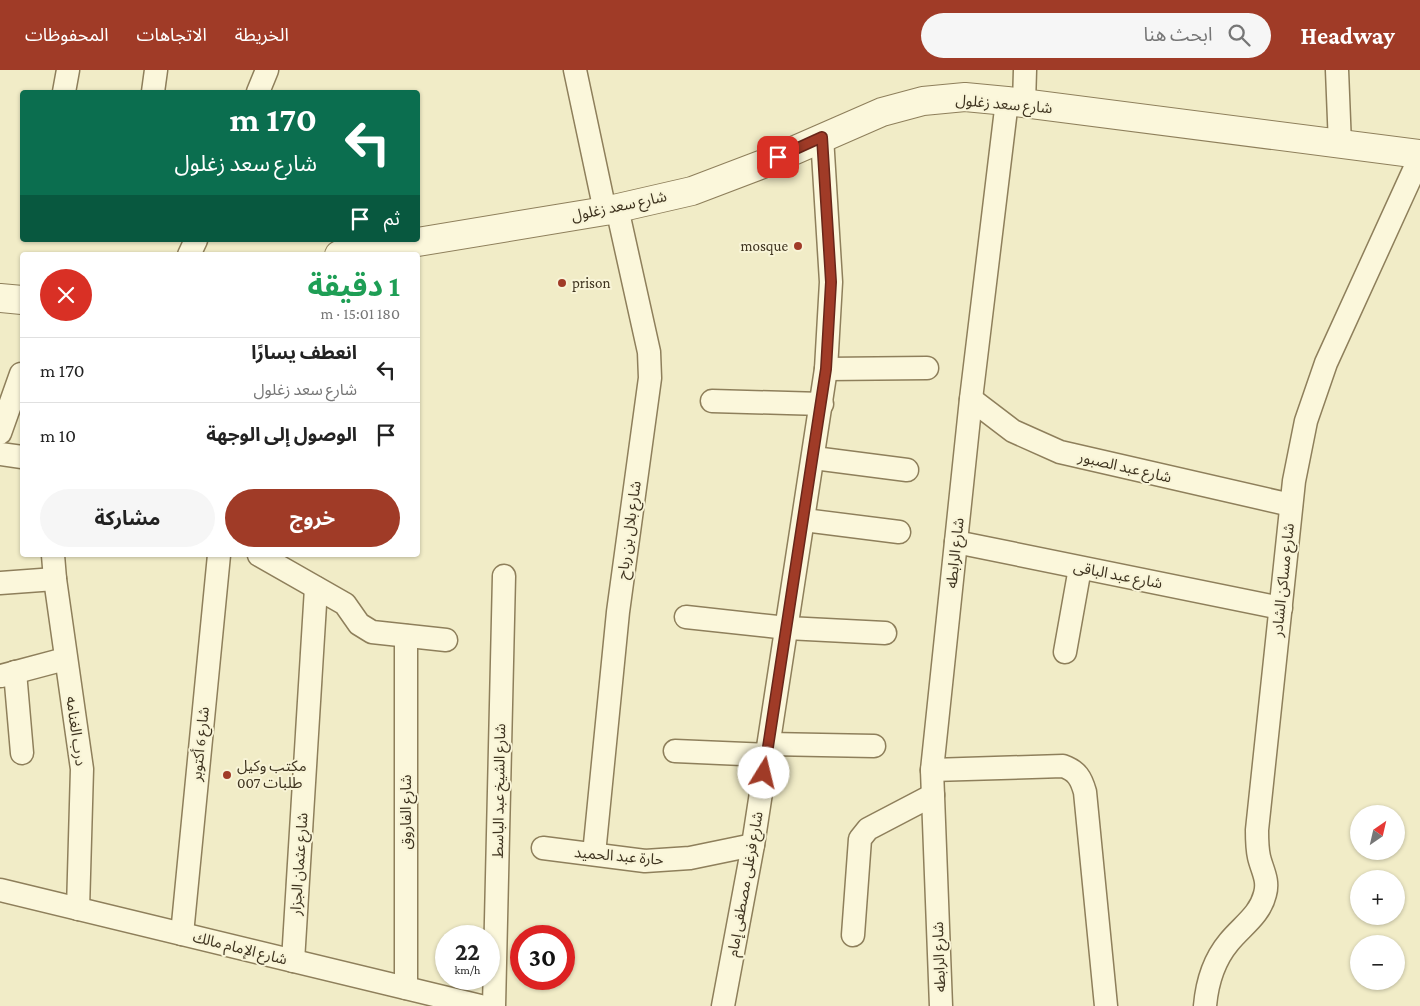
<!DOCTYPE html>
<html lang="ar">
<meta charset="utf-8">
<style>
body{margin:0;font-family:"Crimson Pro","Noto Sans Arabic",serif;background:#f6f6f6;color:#222;direction:rtl;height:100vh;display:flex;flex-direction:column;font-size:19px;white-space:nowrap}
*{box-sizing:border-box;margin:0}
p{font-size:16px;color:#767676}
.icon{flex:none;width:28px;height:28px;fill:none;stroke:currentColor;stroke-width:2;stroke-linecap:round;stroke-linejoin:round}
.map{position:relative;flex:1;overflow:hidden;direction:ltr}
.details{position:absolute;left:20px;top:182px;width:400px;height:305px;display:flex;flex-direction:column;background:#fff;border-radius:5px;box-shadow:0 1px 4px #0004;direction:rtl}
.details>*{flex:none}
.top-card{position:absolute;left:20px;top:20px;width:400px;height:152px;border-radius:5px;box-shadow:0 1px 4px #0004;direction:rtl;background:#0b6e4f;color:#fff;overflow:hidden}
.needle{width:32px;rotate:34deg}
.buttons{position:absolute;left:1350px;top:735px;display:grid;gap:10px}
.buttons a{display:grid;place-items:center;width:55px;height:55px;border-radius:50%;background:#fff;box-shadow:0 1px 4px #0004;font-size:25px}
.speed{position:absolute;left:435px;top:855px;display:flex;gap:10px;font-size:25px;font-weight:700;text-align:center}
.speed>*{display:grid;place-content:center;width:65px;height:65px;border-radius:50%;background:#fff;box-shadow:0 1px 4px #0004;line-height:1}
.speed small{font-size:12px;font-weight:400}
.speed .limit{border:8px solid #d22;background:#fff;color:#111}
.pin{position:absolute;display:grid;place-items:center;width:42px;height:42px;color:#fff;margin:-21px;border-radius:10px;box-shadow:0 2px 8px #0006}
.me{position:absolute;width:55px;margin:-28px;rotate:9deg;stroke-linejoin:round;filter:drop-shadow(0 0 4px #0008)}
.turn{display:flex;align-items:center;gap:18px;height:105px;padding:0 20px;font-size:22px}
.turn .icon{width:65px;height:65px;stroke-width:2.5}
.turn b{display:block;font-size:35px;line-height:42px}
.then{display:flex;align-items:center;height:48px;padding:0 20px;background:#0003;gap:10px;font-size:19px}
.round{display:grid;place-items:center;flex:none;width:52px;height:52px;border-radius:26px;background:#f6f6f6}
.head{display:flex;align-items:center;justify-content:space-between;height:85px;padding:0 20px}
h1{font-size:30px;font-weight:700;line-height:38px;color:#1e9e55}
.primary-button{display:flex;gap:10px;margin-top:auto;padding:10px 20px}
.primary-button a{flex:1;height:58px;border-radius:30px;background:#a03b27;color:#fff;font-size:20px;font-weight:700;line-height:58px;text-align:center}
.primary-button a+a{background:#f6f6f6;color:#222}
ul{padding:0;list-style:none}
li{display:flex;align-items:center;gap:15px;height:65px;padding:0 20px;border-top:1px solid #e0e0e0}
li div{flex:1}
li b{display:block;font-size:19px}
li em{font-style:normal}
header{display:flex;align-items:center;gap:30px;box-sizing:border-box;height:70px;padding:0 25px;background:#a03b27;color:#fff}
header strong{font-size:24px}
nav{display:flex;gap:28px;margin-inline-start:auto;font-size:18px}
.search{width:350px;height:45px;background:#f6f6f6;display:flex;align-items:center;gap:12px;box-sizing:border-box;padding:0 18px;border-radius:28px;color:#767676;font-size:19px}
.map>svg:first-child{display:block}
</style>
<header>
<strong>Headway</strong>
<div class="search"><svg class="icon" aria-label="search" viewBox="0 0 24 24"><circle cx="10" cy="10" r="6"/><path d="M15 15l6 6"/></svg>ابحث هنا</div>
<nav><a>الخريطة</a><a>الاتجاهات</a><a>المحفوظات</a></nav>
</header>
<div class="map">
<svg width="1420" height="936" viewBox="0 0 1420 936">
<rect width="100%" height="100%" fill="#f1ecc7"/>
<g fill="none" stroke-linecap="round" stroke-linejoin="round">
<g stroke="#8e7f5b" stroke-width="25">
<g id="minor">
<polyline points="575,0 605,141"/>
<polyline points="1337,0 1340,75"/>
<polyline points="64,22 68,0"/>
<polyline points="153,22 156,0"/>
<polyline points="258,22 267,0"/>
<polyline points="1024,34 1025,0"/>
<polyline points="189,185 196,170"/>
<polyline points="826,299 927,298"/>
<polyline points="971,329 1013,361 1060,382 1291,435"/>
<polyline points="712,331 822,334"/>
<polyline points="0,363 21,304"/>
<polyline points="0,384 22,387"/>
<polyline points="814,388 907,400"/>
<polyline points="804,450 899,462"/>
<polyline points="956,472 1281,538"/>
<polyline points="53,485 55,509 82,699 78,839"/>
<polyline points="259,485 345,534 359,554 372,562 446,570"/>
<polyline points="0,513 55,509"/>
<polyline points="686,547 787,558 885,563"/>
<polyline points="406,566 406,918"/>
<polyline points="1065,582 1080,498"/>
<polyline points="15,602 22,683"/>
<polyline points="1,606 65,589"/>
<polyline points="769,674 874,676"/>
<polyline points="675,681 767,685"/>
<path d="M932,700L1063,696C1077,701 1081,708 1085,722L1106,936"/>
<polyline points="543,778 645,791 690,788 753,775"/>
<polyline points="594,784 618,542 650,308 649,282 617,138"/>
<polyline points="0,820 480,936"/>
<polyline points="182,864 219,485"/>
<polyline points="853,865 860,769 868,759 933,725"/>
<polyline points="293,891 316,518"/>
<polyline points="494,936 504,506"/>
<polyline points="723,936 753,775 826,299 831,212 822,67"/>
<polyline points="941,936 932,700 971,329 1007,31"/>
<path d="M1205,936C1207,913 1214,890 1229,872C1242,856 1260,845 1265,824C1269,810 1262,800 1259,787C1257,778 1257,769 1257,760L1294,411L1306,351L1326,293L1420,87"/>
</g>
</g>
<g stroke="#8e7f5b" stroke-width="30">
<g id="tertiary">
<polyline points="339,185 605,141 692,121 763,94 882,42 923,31 965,27 1007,31 1420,84"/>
<polyline points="0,228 22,230"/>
</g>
</g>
<use href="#minor" stroke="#fbf7db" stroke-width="22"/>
<use href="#tertiary" stroke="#fbf7db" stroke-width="28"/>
</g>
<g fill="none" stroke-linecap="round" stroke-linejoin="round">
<g stroke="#682619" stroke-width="12">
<polyline id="route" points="764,703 826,299 831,212 822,67 778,87"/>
</g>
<use href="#route" stroke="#a03b27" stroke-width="9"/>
</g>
<g fill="#a03b27" stroke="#f8f4d7" stroke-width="2">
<circle cx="798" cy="176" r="5"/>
<circle cx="562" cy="213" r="5"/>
<circle cx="227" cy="705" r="5"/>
</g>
<g text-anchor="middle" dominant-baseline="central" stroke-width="4" stroke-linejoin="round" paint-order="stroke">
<g font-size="15" fill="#3e331f" stroke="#f8f4d7">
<text transform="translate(1004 34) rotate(5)">شارع سعد زغلول</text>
<text transform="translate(619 136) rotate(-12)">شارع سعد زغلول</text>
<text transform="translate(1125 397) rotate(13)">شارع عبد الصبور</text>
<text transform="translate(629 460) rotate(-82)">شارع بلال بن رباح</text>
<text transform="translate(955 483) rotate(-84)">شارع الرابطه</text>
<text transform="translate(1118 505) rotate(11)">شارع عبد الباقى</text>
<text transform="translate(1283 510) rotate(-84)">شارع مساكن الشادر</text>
<text transform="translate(76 661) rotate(82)">درب الغنامه</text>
<text transform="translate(200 674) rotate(-84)">شارع 6 أكتوبر</text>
<text transform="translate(499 721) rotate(-89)">شارع الشيخ عبد الباسط</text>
<text transform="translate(406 742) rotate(-90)">شارع الفاروق</text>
<text transform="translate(619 786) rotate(5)">حارة عبد الحميد</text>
<text transform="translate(299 794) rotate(-86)">شارع عثمان الجزار</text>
<text transform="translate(745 814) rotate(-80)">شارع فرغلى مصطفى إمام</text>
<text transform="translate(240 878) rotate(14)">شارع الإمام مالك</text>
<text transform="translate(939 887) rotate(-92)">شارع الرابطه</text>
</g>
<g font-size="15" fill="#3e331f" stroke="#f8f4d7" text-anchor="start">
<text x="788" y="176" text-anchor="end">mosque</text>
<text x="572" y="213">prison</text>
<text x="237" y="696">مكتب وكيل<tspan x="237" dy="17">طلبات 007</tspan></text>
</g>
</g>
</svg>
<div class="buttons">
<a><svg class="needle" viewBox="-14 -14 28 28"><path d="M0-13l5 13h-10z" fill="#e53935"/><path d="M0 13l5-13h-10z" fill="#767676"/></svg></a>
<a>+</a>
<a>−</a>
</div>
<div class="speed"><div>22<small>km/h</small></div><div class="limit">30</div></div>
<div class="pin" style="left:778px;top:87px;background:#d93025"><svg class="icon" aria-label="arrive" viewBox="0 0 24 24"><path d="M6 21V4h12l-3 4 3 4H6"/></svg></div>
<svg class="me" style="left:764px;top:703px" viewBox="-20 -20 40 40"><circle r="19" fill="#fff"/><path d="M0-13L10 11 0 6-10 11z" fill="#a03b27"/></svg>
<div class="top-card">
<div class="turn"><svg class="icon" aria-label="left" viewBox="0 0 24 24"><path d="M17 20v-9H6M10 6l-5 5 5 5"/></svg><div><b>170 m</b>شارع سعد زغلول</div></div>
<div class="then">ثم<svg class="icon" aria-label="arrive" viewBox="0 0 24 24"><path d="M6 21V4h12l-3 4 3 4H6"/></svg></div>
</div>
<section class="details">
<div class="head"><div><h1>1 دقيقة</h1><p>180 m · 15:01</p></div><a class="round" style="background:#d93025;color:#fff"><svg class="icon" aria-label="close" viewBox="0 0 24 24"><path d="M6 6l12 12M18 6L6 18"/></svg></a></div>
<ul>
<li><svg class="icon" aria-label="left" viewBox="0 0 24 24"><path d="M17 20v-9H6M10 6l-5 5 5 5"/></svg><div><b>انعطف يسارًا</b><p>شارع سعد زغلول</p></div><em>170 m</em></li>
<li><svg class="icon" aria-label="arrive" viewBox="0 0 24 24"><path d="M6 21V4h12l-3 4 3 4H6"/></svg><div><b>الوصول إلى الوجهة</b></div><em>10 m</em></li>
</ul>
<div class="primary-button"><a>خروج</a><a>مشاركة</a></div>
</section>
</div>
